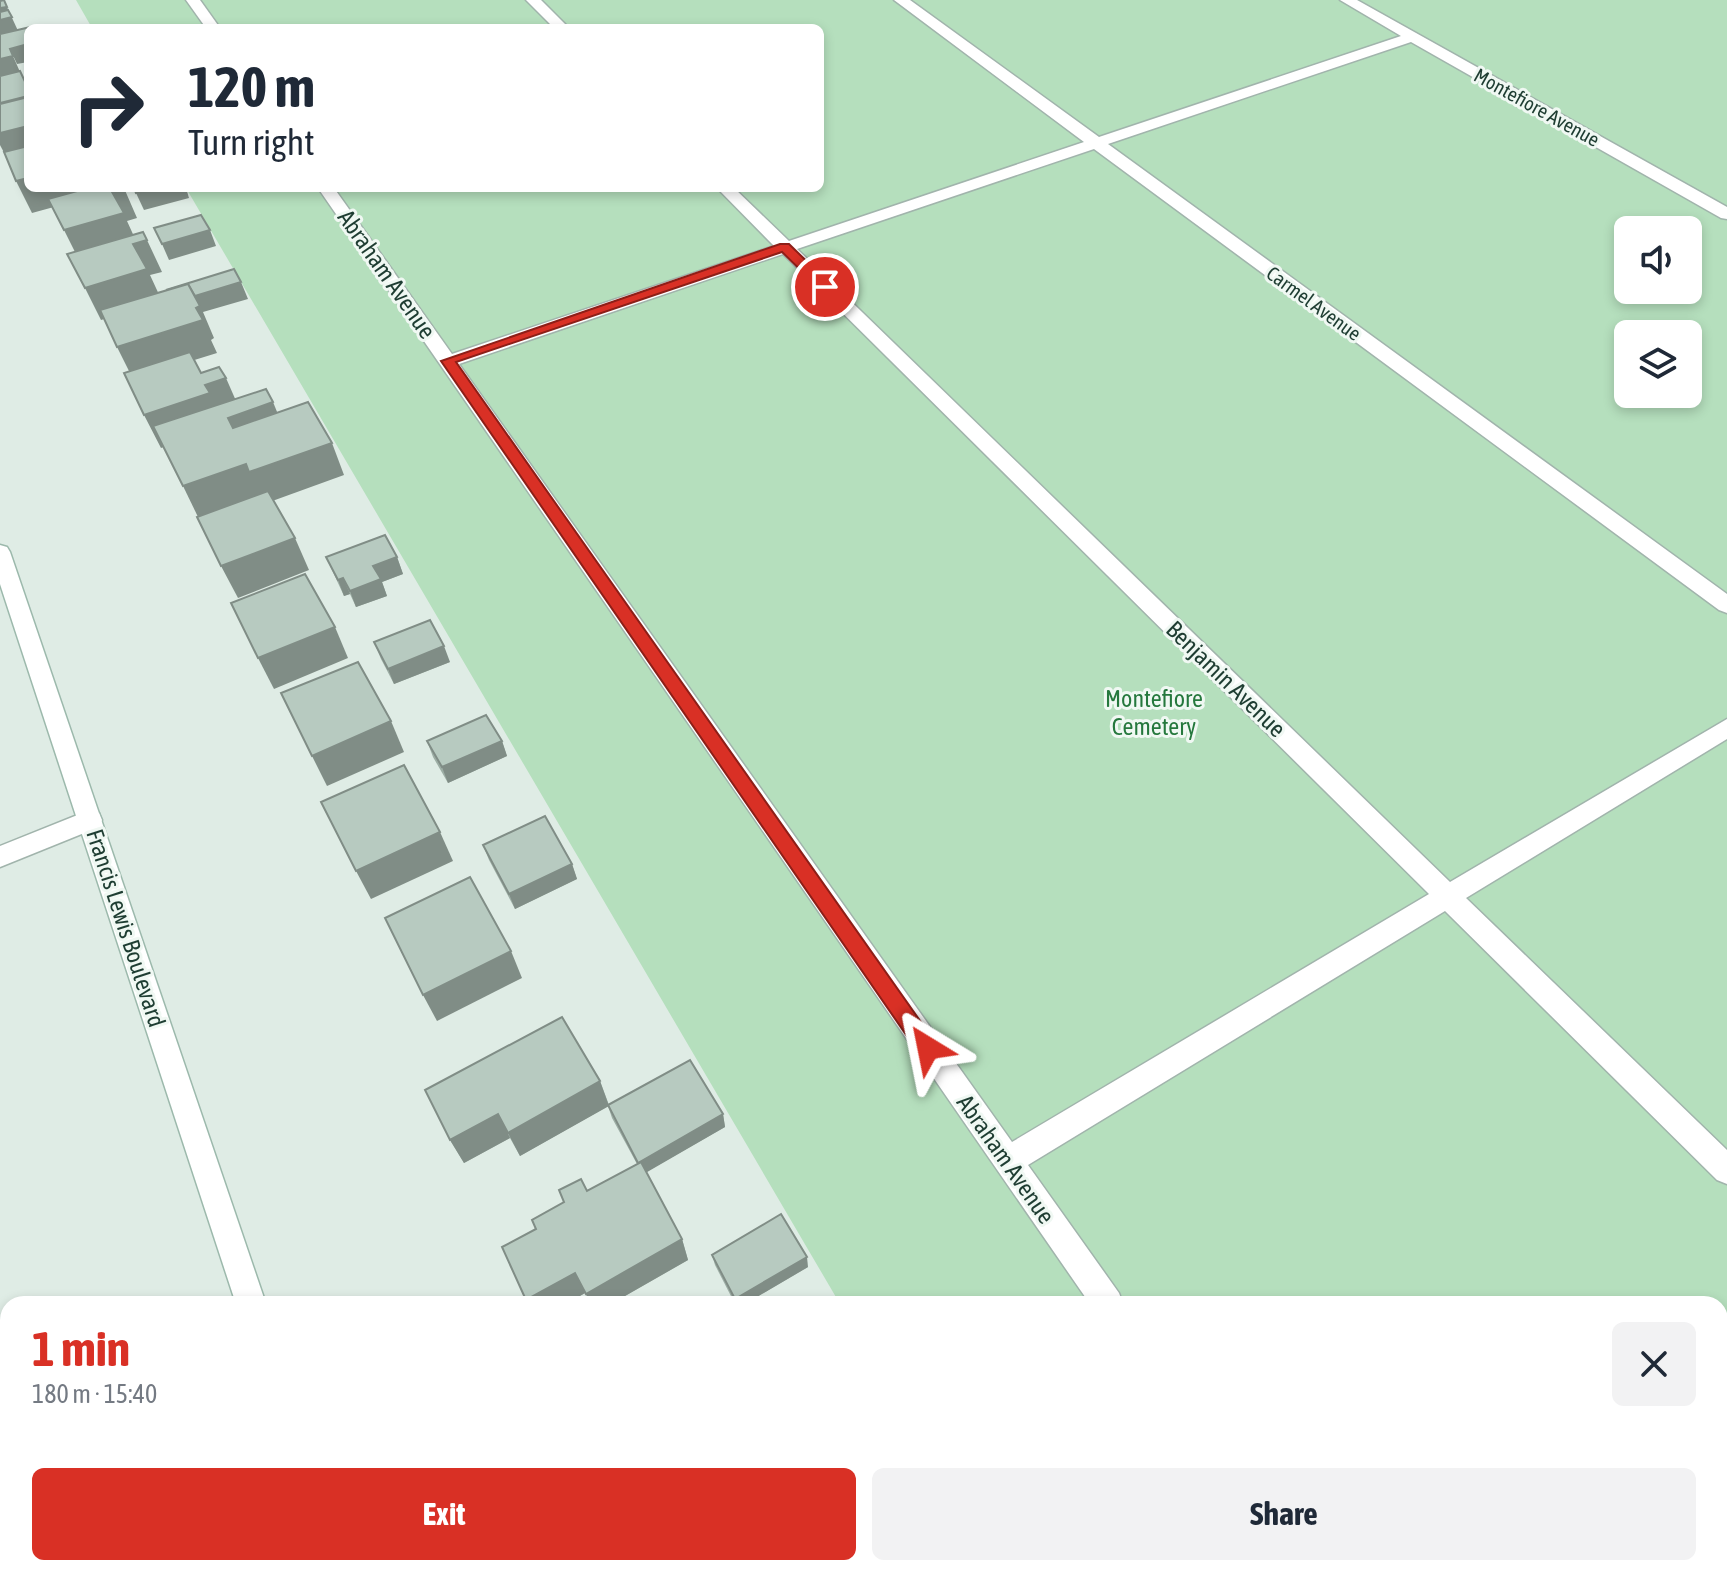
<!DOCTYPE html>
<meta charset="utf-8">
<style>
body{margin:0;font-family:"Asap Condensed",sans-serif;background:#f2f2f3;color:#1f2937;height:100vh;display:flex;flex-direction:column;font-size:30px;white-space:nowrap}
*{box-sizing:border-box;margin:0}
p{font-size:26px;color:#747a83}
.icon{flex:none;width:44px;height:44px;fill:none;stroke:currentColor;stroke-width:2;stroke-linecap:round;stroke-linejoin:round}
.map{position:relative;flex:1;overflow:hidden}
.panel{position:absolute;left:0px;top:1296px;width:1728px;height:280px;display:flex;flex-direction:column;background:#fff;border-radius:24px 24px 0 0;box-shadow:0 4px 12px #0003}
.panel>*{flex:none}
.guide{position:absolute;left:24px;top:24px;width:800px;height:168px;border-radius:12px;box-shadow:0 4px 12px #0003;background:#fff;color:#1f2937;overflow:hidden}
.tools{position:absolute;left:1614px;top:216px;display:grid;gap:16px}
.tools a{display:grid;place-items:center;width:88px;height:88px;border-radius:12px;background:#fff;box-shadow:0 4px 12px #0003;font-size:40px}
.pin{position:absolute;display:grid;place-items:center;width:68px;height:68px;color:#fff;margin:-34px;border:4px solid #fff;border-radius:50%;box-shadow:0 2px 8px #0007}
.me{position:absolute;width:88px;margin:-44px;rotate:325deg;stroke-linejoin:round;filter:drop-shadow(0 0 6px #0008)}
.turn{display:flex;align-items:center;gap:28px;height:168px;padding:0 32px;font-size:36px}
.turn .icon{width:104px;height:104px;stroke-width:2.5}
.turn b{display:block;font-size:56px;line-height:68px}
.round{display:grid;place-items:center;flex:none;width:84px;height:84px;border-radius:12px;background:#f2f2f3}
.summary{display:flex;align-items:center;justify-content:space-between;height:136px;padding:0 32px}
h1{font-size:48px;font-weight:700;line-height:60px;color:#d93025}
.primary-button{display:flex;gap:16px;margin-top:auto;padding:16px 32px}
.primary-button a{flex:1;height:92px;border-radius:12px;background:#d93025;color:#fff;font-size:32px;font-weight:700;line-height:92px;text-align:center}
.primary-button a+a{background:#f2f2f3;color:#1f2937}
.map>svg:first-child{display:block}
</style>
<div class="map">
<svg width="1727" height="1576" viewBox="0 0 1727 1576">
<rect width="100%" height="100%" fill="#dfece5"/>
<path fill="#b5dfbd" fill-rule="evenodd" d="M76,0H1727V1576H1000L995,1568H1720V1304H840L186,188H820V28H92ZM1628,230H1688V290H1628ZM1628,334H1688V394H1628Z"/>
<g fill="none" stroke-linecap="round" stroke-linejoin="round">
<g stroke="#a1b4ac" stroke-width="3">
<g id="service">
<polygon points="186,0 200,0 220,28 206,28"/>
<polygon points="526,0 541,0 569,28 554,28"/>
<path d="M894,0H910L1099,137L1401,36L1340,0H1357L1727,207V219L1721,218L1411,42L1108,144L1727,594V613L1719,610L1094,149L797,249L1450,882L1727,719V739L1466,898L1727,1150V1184L1717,1180L1445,911L1028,1165L1119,1293L1123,1304H1090L318,188H334L452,354L774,246L717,188H734L789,241L1084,142ZM783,254L1429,894L1012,1142L459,364Z"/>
<polygon points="1277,1568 1313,1568 1316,1576 1280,1576"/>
</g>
</g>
<g stroke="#a1b4ac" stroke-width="3">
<polygon id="minor" points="90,810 99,813 102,820 99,827 0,867 0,846"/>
</g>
<g stroke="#9cb9ac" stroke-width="3">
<g id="secondary">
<polygon points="0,545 7,547 10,552 266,1304 236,1304 0,584"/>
<polygon points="321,1568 355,1568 358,1576 324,1576"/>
</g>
</g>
<use href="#service" fill="#fff" fill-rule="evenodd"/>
<use href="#minor" fill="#fff" fill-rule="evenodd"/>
<use href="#secondary" fill="#fff" fill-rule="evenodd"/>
</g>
<g fill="#9daea5">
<polygon points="326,557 397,557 403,574 382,582 387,596 356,607 350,594 344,596"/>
<polygon points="374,642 450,662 394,684 381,659"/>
<polygon points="427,741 502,741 507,756 448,783 433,757"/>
<polygon points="483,845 572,864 577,879 515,909 489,860"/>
<polygon points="600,1081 609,1105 723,1114 725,1127 646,1172 682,1239 688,1260 611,1304 591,1304 585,1293 566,1304 529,1304 526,1300 536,1229 587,1191 637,1164 612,1118 608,1106 520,1156 510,1138 464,1163 450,1140"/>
<polygon points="712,1255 808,1267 745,1304 735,1304 715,1265"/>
</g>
<g fill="#808d86">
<polygon points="7,7 19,33 0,37 0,8"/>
<polygon points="28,44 28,62 17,64 10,49"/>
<polygon points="13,56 20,72 0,77 0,59"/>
<polygon points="28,126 28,162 11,166 0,145 0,133"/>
<polygon points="28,178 28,188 78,188 83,199 32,213 16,181"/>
<polygon points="118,188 124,188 137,218 127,221 137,243 147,240 162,272 150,275 162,301 101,320 85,288 80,262 64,230 111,190"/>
<polygon points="157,188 186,188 189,198 144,210 136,193"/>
<polygon points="210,230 216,246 169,260 162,244"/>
<polygon points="241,282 248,299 203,312 214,338 211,340 217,353 133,379 117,347 173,303"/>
<polygon points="226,378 240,410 221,417 225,425 161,448 144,415 205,385"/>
<polygon points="273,402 286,434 242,450 228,418"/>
<polygon points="332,443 344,475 264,504 199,519 183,486 246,464"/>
<polygon points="295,538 309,570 238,598 221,566"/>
<polygon points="397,557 403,574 382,582 387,596 356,607 350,591 373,566"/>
<polygon points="343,578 350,594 344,596 338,580"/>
<polygon points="335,627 348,658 274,689 258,658"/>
<polygon points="444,646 450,662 394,684 388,669"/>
<polygon points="391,721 404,752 327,786 312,756"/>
<polygon points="502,741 507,756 448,783 442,767"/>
<polygon points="440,832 453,861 371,899 356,871"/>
<polygon points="572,864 577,879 515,909 509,894"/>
<polygon points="511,951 522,978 437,1021 423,995"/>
<polygon points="600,1081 609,1106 520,1156 508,1133"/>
<polygon points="498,1114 510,1138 464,1163 450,1140"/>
<polygon points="723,1114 725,1127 642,1175 638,1163"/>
<polygon points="682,1239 688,1260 611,1304 591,1304 586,1294"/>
<polygon points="807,1257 808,1267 745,1304 736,1304 735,1299"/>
<polygon points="575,1273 585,1293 566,1304 529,1304 526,1300"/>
<polygon points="0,1340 8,1344 8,1433 0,1396"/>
<polygon points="8,1519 8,1550 0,1555 0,1523"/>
</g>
<g fill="#b7cac0" stroke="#808d86" stroke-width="2">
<polygon points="4,0 7,7 0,8 0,1"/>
<polygon points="8,10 12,17 0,20 0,12"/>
<polygon points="35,26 36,28 28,28 28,44 10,49 13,56 0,59 0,34"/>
<polygon points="20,71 28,88 28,96 0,103 0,76"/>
<polygon points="28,97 28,126 0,133 0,104"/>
<polygon points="28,146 28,178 16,181 4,152"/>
<polygon points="88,188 118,188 111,190 124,213 64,230 48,199"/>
<polygon points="134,188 157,188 136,193"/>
<polygon points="201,215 210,230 162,244 154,228"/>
<polygon points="143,232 147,240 133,244 147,269 85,288 67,254"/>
<polygon points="234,269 241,282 195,296 188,284 166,290"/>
<polygon points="188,284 200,306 196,308 203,320 117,347 100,310"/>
<polygon points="190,352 201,373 219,367 226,378 205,385 210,393 144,415 124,373"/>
<polygon points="266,389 273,402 228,418 233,428 308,402 332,443 249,472 246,464 183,486 153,426"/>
<polygon points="268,491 295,538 221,566 197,517"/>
<polygon points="385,535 397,557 373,566 381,579 350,591 343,578 338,580 326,557"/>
<polygon points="305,574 335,627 258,658 231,603"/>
<polygon points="430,620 444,646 388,669 374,642"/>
<polygon points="358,662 391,721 312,756 281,693"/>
<polygon points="486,715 502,741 442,767 427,741"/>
<polygon points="404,765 440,832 356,871 321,802"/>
<polygon points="545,816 572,864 509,894 483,845"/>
<polygon points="470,877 511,951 423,995 385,918"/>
<polygon points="562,1017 600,1081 508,1133 498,1114 450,1140 425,1090"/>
<polygon points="690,1060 723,1114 638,1163 608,1105"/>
<polygon points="641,1162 682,1239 586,1294 575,1273 526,1300 502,1247 536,1229 532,1220 564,1202 559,1190 581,1179 587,1191"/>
<polygon points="781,1214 807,1257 735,1299 712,1255"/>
<polygon points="0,1396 8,1433 8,1463 7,1463 8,1519 0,1523"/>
<polygon points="782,1568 857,1568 861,1576 770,1576"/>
</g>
<polygon fill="#d93025" stroke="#8d1f18" stroke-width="2" points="780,244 789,244 830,284 830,289 820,289 782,252 456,362 935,1042 938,1048 935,1055 928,1058 920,1055 441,361"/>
<g text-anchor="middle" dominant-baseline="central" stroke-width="6" stroke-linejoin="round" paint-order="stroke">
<g font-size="20" fill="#1e3d32" stroke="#f0f8f3">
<text transform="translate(1537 107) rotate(29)">Montefiore Avenue</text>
<text transform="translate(1314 303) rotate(36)">Carmel Avenue</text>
</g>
<g font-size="24" fill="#1e3d32" stroke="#f0f8f3">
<text transform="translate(387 274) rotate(55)">Abraham Avenue</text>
<text transform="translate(1226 679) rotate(44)">Benjamin Avenue</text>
<text transform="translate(126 928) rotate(72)">Francis Lewis Boulevard</text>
<text transform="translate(1006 1159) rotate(55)">Abraham Avenue</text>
</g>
<g font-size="24" fill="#25783d" stroke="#f0f8f3">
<text x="1154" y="698">Montefiore<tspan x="1154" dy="28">Cemetery</tspan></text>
</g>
</g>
</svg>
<div class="tools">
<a><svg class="icon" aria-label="sound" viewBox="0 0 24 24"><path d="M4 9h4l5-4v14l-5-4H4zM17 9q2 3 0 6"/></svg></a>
<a><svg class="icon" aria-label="layers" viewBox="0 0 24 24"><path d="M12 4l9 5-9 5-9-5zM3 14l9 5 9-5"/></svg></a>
</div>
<div class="pin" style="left:825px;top:287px;background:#d93025"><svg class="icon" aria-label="arrive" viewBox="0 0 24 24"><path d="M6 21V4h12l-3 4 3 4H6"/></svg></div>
<svg class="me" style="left:928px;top:1048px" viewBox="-20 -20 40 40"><path d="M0-17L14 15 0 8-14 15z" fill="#d93025" stroke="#fff" stroke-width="4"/></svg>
<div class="guide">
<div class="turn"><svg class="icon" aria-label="right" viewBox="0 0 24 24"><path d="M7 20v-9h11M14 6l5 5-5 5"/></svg><div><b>120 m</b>Turn right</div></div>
</div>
<section class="panel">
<div class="summary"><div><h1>1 min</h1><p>180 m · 15:40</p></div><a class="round"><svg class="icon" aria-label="close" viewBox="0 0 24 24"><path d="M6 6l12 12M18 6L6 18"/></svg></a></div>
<div class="primary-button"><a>Exit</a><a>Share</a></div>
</section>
</div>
